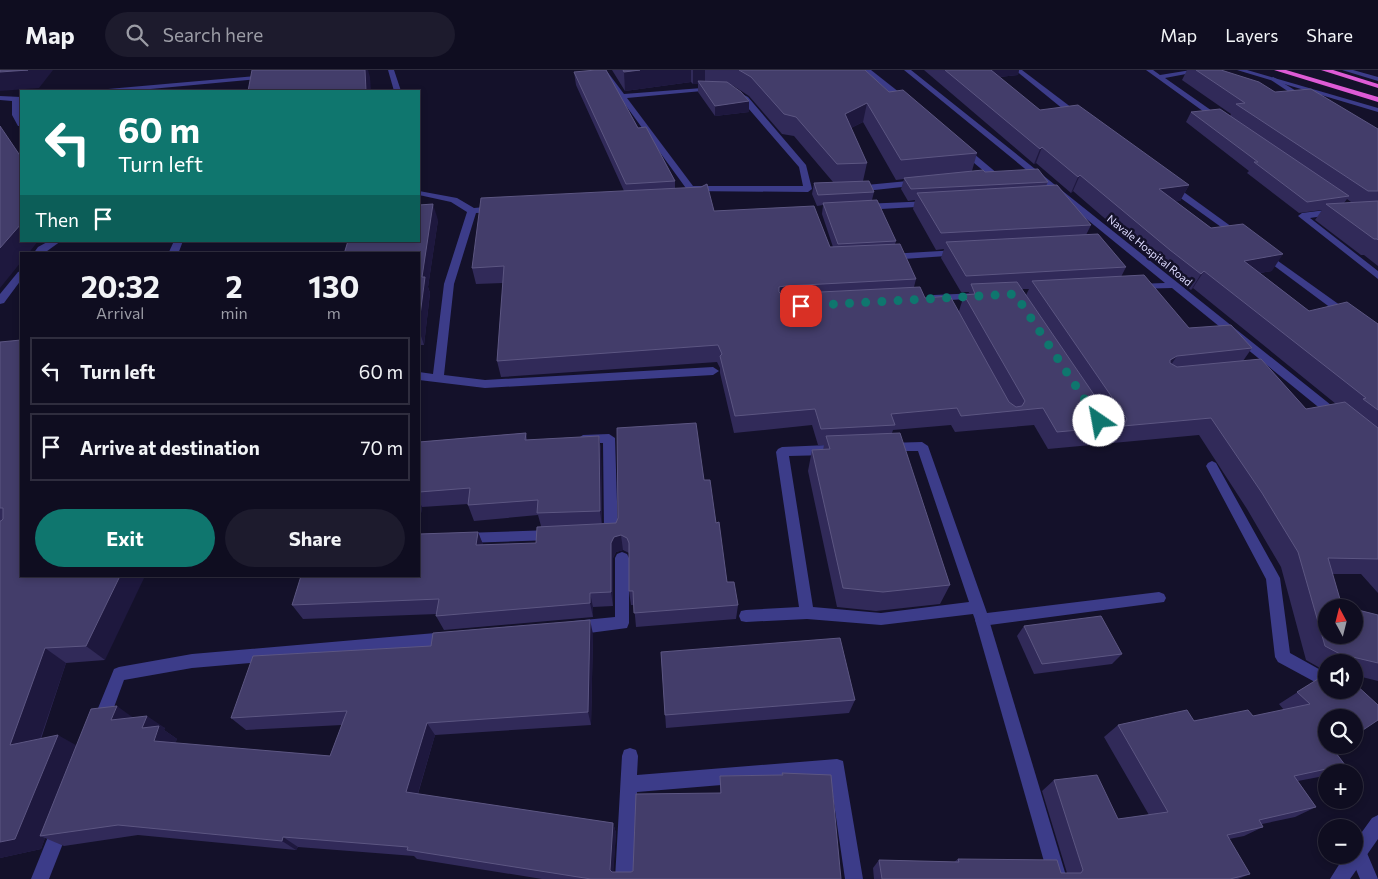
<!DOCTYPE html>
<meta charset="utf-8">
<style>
body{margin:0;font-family:Commissioner,sans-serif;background:#1d1b2d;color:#f1f3f6;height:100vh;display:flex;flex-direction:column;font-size:19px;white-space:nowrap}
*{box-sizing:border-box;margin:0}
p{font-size:16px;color:#9b9ca5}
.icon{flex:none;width:28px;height:28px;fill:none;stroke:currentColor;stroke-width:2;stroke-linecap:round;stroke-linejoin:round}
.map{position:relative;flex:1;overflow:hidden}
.details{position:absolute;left:20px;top:182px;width:400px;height:325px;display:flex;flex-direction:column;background:#0f0d20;border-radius:0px;box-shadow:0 2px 8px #0003,0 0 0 1px #2f2d3e}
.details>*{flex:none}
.guide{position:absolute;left:20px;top:20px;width:400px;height:152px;border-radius:0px;box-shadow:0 2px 8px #0003,0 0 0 1px #2f2d3e;background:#0f766e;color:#fff;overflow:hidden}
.needle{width:32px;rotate:353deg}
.buttons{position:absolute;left:1318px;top:529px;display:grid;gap:10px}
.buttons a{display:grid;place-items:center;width:45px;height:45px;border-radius:50%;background:#0f0d20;box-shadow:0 2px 8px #0003,0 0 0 1px #2f2d3e;font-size:25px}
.pin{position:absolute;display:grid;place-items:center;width:42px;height:42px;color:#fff;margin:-21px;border-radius:10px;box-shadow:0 2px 8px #0006}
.me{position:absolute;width:55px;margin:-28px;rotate:327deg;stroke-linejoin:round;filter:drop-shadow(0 0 4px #0008)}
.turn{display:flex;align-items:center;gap:18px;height:105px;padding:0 15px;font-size:22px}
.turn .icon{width:65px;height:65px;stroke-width:2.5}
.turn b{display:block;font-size:35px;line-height:42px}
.then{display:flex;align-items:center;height:48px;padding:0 15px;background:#0003;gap:10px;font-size:19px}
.eta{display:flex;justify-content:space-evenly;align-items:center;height:85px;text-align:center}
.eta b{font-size:30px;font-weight:700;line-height:35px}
.cta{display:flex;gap:10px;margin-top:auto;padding:10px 15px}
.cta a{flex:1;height:58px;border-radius:30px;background:#0f766e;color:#fff;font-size:20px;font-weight:700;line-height:58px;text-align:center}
.cta a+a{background:#1d1b2d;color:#f1f3f6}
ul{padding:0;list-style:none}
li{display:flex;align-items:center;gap:15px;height:68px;margin:0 10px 8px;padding:0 5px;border:2px solid #2f2d3e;border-radius:0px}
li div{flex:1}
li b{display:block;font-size:19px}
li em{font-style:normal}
header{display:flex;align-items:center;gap:30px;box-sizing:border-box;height:70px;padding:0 25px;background:#0f0d20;border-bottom:1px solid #2f2d3e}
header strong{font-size:24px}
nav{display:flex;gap:28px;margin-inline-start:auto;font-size:18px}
.search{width:350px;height:45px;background:#1d1b2d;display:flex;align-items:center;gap:12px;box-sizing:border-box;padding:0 18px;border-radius:28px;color:#9b9ca5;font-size:19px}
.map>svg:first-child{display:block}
</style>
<header>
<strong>Map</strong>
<div class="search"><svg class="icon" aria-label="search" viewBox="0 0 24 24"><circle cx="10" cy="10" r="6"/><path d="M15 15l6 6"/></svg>Search here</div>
<nav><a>Map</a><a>Layers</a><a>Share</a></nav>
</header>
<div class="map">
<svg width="1378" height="809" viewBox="0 0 1378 809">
<rect width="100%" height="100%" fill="#14112a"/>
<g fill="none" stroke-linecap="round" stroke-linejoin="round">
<g fill="#3c3c89" fill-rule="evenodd">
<polygon points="388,0 394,0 401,21 394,21"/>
<polygon points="600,0 606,0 624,24 715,17 717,18 713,20 627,28 693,116 803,116 799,97 742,31 733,25 733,21 736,21 748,27 806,95 812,119 808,122 688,121"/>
<polygon points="864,0 871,0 909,30 909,34 903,34"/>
<polygon points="1146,0 1153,0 1160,5 1191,0 1207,0 1165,8 1225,50 1218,52"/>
<polygon points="267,5 269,6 269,8 129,21 104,21 108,19"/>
<polygon points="1273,7 1275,8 1311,30 1304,32 1271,10 1270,9"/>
<polygon points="0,26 21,27 21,31 20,31 21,56 18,56 12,45 12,31 0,30"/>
<polygon points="961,78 967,78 998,104 998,108 992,108 961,82"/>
<polygon points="918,110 921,111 921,115 856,122 852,119 856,116"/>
<polygon points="419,121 457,128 474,138 496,136 500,139 496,142 476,143 454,214 444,305 485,310 713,297 719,301 713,305 485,318 419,310 419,302 433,304 444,214 467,142 451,132 419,125"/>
<polygon points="1334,139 1338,142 1337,144 1310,148 1378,201 1378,209 1298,146 1302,143"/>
<polygon points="609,364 615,368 618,463 616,467 611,468 599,467 597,463 599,459 604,458 603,373 583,373 577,369 583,365"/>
<polygon points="922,372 928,376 987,543 1159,522 1164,524 1166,528 1164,532 982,556 977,555 973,544 881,555 807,549 746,552 741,551 739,546 741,541 746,540 799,537 776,382 778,379 782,377 828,375 832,377 834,380 832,383 828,385 789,386 813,537 881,543 969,532 918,381 887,381 881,377 887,373"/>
<polygon points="1212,391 1216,393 1280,508 1290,583 1326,603 1326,618 1278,592 1275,587 1266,509 1206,396 1208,393"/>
<polygon points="552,460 557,461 559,465 557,469 552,470 464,473 459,472 457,468 459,464 464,463"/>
<polygon points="630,678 636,680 638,686 637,705 837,689 843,691 863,809 845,809 830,706 637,722 633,809 615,809 622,686 624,680"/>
</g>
<g fill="#3c3c89" fill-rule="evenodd">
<polygon points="904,0 911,0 1341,343 1343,346 1341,349 1333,349 1172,218 1133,219 1133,215 1136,214 1165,213"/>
<polygon points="1015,0 1022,0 1080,44 1080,48 1074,48"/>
<polygon points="1168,115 1174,115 1243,165 1241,167 1235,167 1168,119"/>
<polygon points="931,131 935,134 934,136 863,140 859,137 863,134"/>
<polygon points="49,171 61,171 43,184 33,184 38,177"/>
<polygon points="174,171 183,171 178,184 168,184"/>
<polygon points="958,180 961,181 961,185 889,190 884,187 889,184"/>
<polygon points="1264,181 1351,243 1352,245 1351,247 1343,247 1261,186 1261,182"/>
<polygon points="21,201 21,210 4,233 0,234 0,224 18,202"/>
<polygon points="979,223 983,224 983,228 934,231 929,228 934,225"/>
<polygon points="622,482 627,484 629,488 629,553 627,558 574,565 569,563 567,558 569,553 574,551 615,547 615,488 617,484"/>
<polygon points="982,544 987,545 989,550 1067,809 1049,809 975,550 977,545"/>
<polygon points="447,562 452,564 454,569 452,574 447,576 192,598 124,610 106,659 100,661 94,659 92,653 114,599 119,597 192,584"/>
<polygon points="60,749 66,752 69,758 49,809 31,809 54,752"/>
<polygon points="1358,773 1364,776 1378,809 1360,809 1350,785 1354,785 1354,775"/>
</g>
<g fill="#3c3c89" fill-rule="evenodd">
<polygon points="1237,0 1247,0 1378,38 1378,42"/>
<polygon points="1342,0 1353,0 1378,7 1378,11"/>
<polygon points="1378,745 1378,769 1350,809 1330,809 1345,785 1354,785 1354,773 1372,748"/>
</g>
<g fill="#de5bd6" fill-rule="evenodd">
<polygon points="1274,0 1286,0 1378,27 1378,32"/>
<polygon points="1321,0 1333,0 1378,14 1378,18"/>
</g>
</g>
<g fill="#312a59" fill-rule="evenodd">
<path d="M612,0H865L889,22L977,83L972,101L985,102L1048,112L1046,116L1091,155L1086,165L1126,197L1121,207L1189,258L1252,278L1243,291L1306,339L1336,334L1193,218L1191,220L1161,197L1073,121L1071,123L1036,93L1034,94L924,0H1019L1018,5L999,7L1040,40L1189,115L1180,131H1175L1211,158L1272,201L1260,203L1309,241L1378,254V523L1361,504H1332L1342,536L1378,545V611L1354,605V592H1326V599L1320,598L1306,590L1281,497L1247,439L1199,365L1048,379L1034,355L955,362L951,355L893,360L892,363L950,515L940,534L876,541L837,537L808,401L812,380H823L824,375H818L812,355L734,363L720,303V298L717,292L501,307L497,291L503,213L476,214L472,198L624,121L576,15L574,2L638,58L675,111V118L714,141L830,177H833L822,144L823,135L817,136L812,124L814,113L833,112L794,66L782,64L749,26L732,15L749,42L715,46L698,22V14H693L691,12L625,21ZM863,52L896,110L904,109L901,119L908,131L915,130L913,139L936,180L944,179L941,188L961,222H969L968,225H964L959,241L925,228L914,217L916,209L895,174L896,171L872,130L874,122L863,111L867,93L851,58ZM1022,219H1029L1026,225Z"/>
<path d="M1187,0H1221L1275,22L1378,59V196L1364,185H1361L1315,150L1322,140L1299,143L1247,103L1249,101L1186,52L1191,42L1230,46L1231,44L1182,10ZM1347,129L1351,132L1344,133Z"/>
<polygon points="438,150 428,217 430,223 424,275 419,275 419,184"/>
<polygon points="0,272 105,590 66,593 41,669 76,676 133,647 165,658 164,660 177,669 175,673 330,686 342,655 246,660 231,648 431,576 593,564 591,655 435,665 418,724 613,753 616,763 613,802 631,802 720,723 720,706 782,705 782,703 841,809 542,809 417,789 414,786 298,777 296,780 138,765 64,776 45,768 41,779 0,788"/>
<polygon points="526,363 527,370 599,366 601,381 602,453 616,453 704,410 716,453 727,512 738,535 736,549 636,557 634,535 631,535 629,521 629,483 623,480 616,482 613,488 613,536 593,537 593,547 444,560 436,546 437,544 303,549 292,535 478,462 483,475 536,473 541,456 538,445 474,451 468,435 468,434 422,437 419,456 419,372"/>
<polygon points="1024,556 1122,584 1112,594 1034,604 1017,566"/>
<polygon points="661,582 855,630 849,643 666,658"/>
<polygon points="1326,604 1333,679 1345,695 1330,702 1326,702 1326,704 1324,706 1298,711 1316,737 1295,747 1262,754 1263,757 1244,766 1229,769 1250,804 1238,809 874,809 873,798 879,790 954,792 958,789 1061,803 1067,803 1042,721 1054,710 1118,749 1149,745 1104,667 1118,655 1253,646 1284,640 1279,634"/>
</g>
<g fill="#1e183e">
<polygon points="28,0 53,0 39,18 0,21 0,2"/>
<polygon points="365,0 368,0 370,7 371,21 366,21"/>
<polygon points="640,0 691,0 691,12 625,21 624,2"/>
<polygon points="693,0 705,0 705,13 698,11 698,14 693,14"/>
<polygon points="982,0 1019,0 1018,5 980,9"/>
<polygon points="749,31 749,42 715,46 715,36"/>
<polygon points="867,33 863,52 841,63 845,44"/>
<polygon points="1042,77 1036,93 1034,94 1040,79"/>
<polygon points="1080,105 1073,121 1071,123 1078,107"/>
<polygon points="1189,115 1180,131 1151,135 1159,119"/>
<polygon points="433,134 438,150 428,217 430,223 424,275 419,260 419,253 422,207"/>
<polygon points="21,154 21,171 38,171 28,184 21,184 21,192 0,218 0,178"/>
<polygon points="1283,184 1272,201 1233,207 1244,191"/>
<polygon points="1204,201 1193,218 1191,220 1201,204"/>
<polygon points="785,216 783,232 778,234 779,217"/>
<polygon points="1177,286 1166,302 1170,290"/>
<polygon points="599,366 601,381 602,456 600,441"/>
<polygon points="419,431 422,437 419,456"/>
<polygon points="478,462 484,477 476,475"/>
<polygon points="621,465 623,480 616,482 613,488 613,536 611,522 611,473 614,467"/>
<polygon points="120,506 145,506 105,590 86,576"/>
<polygon points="590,523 593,537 593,547 590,533"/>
<polygon points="590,550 593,564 591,655 588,642"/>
<polygon points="45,578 66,593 34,687 10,675"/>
<polygon points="117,636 135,649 111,650"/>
<polygon points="147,646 165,658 164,660 177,669 172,683 154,671 142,658"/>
<polygon points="427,653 435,665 415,733 406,722"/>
<polygon points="58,665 81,678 40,766 45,768 41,779 0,788 0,772"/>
<polygon points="613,753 616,763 613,809 610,800"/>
<polygon points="283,767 298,777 296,780 282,771"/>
</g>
<g fill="#433d6a" stroke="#5c5682">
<polygon points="0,0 28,0 0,2"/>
<polygon points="252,0 365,0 366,21 248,21"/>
<polygon points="596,0 606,0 638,58 646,57 675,111 626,114 574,2"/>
<polygon points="623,0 640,0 624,2"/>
<polygon points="739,0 865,0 889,22 903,20 977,83 901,90 867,33 845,44 867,93 837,94 796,47 784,44 751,7"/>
<polygon points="945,0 991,0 1040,40 1078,35 1189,115 1159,119 1211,158 1243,154 1283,184 1244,191 1309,241 1347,232 1378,254 1378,340 1363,329 1366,328 1204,201 1201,204 1170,180 1080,105 1078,107 1042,77 1040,79"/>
<polygon points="1196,0 1221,0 1259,12 1275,22 1311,19 1378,59 1378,121 1368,121 1236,34 1245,33"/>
<polygon points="698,11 727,12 741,22 749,31 715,36"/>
<polygon points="1220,39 1349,126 1307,132 1254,92 1258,92 1191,42"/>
<polygon points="0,56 21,87 21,154 0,178"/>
<polygon points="1038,99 1048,112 911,119 904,108 983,100 985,102"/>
<polygon points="869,111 874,122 818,125 814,113"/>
<polygon points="707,114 714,141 814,136 830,177 900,174 916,209 785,216 779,217 779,222 781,224 920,217 925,228 950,226 1009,332 1016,337 1022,336 1025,331 964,225 975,224 971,214 1017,212 1114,354 1124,355 1127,349 1032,211 1144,205 1189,258 1231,255 1252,278 1177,286 1170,290 1170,293 1177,297 1261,289 1306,339 1345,332 1378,358 1378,489 1328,488 1342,536 1346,538 1326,538 1326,565 1354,565 1354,539 1378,545 1378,593 1340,584 1325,576 1298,482 1262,423 1211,348 1057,362 1043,338 961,346 957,338 891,344 895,355 821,359 815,339 735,346 720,286 722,284 718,275 497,291 504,196 472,198 481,128 701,117"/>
<polygon points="1057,115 1091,155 941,163 917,123"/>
<polygon points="877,130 896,171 838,174 823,133"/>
<polygon points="1378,131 1378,170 1377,169 1374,169 1326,134"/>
<polygon points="433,134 422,207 425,207 419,253 419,184 344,184 348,171 419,171 419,135"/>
<polygon points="1098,164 1126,197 966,206 946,172"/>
<polygon points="21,270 21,506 120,506 86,576 45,578 10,675 58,665 15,769 0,772 0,451 1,451 3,449 3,438 0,438 0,272"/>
<polygon points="696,353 704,410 710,410 716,453 719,452 727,512 734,512 738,535 634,543 633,521 629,521 629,473 627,468 621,465 614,467 611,473 611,522 590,523 590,533 436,546 439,529 292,535 301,506 419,506 419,464 478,462 476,475 536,473 537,457 616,453 618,448 617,358"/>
<polygon points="526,363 525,370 599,366 600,441 537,443 538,430 468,435 470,418 419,422 419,372"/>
<polygon points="900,363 950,515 883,522 843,518 812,380 830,379 826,366"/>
<polygon points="1101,546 1122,584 1042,594 1024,556"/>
<polygon points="590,550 588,642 427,653 406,722 613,753 610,800 612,802 631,802 633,801 636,724 721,723 720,706 783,705 782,703 831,705 841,809 591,809 407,780 408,777 283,767 282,771 118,755 40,766 91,639 117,636 111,650 147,646 142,658 159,656 154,671 330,686 347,641 231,648 253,586 431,576 433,563"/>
<polygon points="840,568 855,630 665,645 661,582"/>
<polygon points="1326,604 1326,620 1354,620 1354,613 1378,635 1378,650 1354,666 1354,648 1326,648 1326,675 1340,675 1333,679 1345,695 1294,706 1316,737 1259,750 1263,757 1227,765 1250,804 1230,809 882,809 879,790 959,792 958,789 1057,790 1061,803 1081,803 1083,800 1054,710 1097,705 1118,749 1168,742 1118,655 1187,640 1194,651 1248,640 1253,646 1310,634 1297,622"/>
</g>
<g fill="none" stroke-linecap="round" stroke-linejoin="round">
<polyline stroke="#0f766e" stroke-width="9" stroke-dasharray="0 16.2" points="801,236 1015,224 1099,351"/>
</g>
<g text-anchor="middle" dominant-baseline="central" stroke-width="5" stroke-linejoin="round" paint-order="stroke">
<g font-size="11" fill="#dddaff" stroke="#14112a">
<text transform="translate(1150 180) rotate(39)">Navale Hospital Road</text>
</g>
</g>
</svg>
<div class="buttons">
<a><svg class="needle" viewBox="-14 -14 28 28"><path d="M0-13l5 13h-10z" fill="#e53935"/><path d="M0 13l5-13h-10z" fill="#9b9ca5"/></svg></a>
<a><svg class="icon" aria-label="sound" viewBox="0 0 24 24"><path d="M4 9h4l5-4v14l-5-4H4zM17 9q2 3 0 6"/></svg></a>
<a><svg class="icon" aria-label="search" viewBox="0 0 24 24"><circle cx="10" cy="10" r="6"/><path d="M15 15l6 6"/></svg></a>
<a>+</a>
<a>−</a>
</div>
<div class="pin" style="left:801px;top:236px;background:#d93025"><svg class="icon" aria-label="arrive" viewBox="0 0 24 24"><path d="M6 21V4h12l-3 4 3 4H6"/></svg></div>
<svg class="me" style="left:1099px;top:351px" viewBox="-20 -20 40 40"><circle r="19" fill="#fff"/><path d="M0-13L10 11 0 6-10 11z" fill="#0f766e"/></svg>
<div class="guide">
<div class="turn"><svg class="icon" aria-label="left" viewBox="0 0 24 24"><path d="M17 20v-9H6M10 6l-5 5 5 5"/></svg><div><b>60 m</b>Turn left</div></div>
<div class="then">Then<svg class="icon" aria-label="arrive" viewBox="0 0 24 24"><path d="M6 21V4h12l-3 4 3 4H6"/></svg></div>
</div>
<section class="details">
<div class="eta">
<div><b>20:32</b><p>Arrival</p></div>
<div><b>2</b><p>min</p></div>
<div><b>130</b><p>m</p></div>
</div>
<ul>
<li><svg class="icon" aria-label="left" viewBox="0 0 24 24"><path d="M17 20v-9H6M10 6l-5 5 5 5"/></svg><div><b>Turn left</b></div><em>60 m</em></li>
<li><svg class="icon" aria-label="arrive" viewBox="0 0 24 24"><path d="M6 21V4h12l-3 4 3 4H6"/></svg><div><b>Arrive at destination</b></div><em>70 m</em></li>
</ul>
<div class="cta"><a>Exit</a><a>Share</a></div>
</section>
</div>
